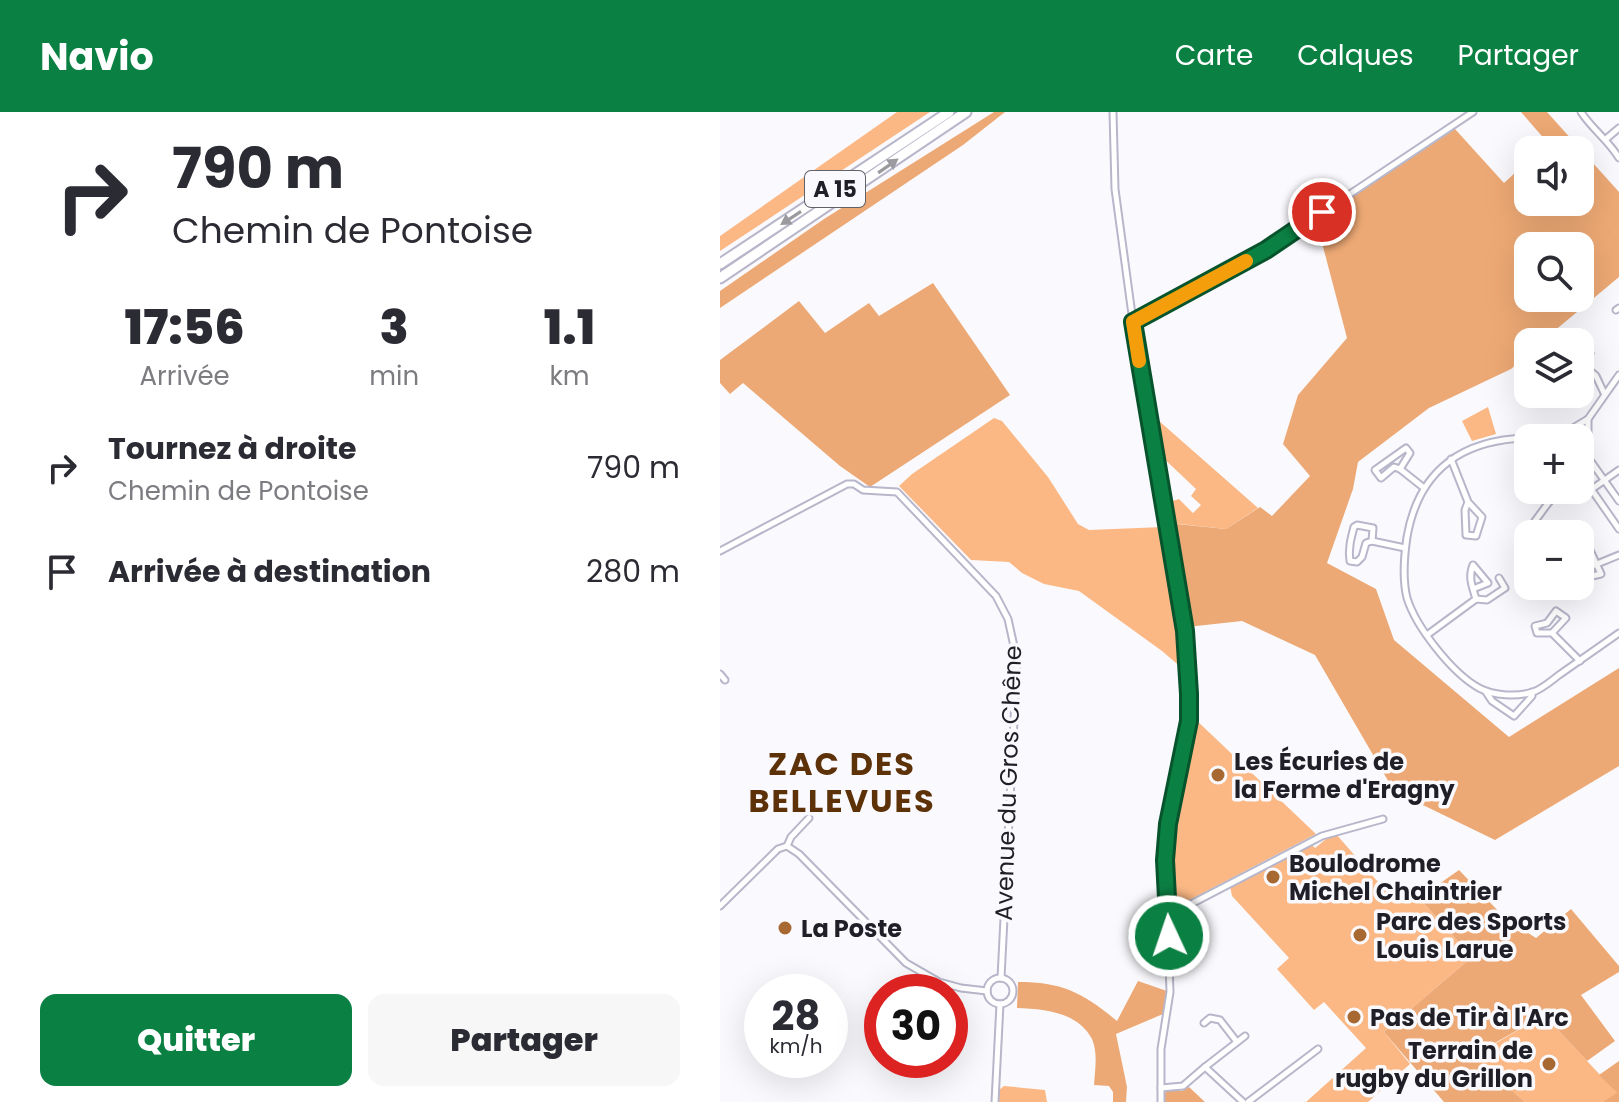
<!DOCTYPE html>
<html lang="fr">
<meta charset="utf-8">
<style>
body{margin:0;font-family:Poppins,sans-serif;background:#f7f7f7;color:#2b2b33;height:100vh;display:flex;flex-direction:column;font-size:30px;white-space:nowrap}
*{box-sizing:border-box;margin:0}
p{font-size:26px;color:#7c7c81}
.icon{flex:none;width:44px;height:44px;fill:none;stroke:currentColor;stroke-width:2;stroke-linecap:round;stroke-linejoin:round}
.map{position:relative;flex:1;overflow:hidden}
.details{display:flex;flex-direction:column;background:#fff;width:720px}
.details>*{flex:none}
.banner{background:#fff;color:#2b2b33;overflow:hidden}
.controls{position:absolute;left:794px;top:24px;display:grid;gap:16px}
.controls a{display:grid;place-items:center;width:80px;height:80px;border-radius:16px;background:#fff;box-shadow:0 8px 32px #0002;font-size:40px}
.speed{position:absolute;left:24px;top:862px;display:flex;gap:16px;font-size:40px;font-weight:700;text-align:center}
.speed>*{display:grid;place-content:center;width:104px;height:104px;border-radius:50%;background:#fff;box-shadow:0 8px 32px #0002;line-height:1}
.speed small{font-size:20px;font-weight:400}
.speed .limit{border:12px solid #d22;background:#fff;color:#111}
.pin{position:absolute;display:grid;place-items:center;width:68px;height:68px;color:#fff;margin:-34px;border:4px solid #fff;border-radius:50%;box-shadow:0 2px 8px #0007}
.me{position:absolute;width:88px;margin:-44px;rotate:357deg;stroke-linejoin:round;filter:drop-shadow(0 0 6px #0008)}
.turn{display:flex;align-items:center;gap:28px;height:168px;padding:0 40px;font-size:36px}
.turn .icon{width:104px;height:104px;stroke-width:2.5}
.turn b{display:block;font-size:56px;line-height:68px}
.eta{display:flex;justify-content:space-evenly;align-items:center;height:136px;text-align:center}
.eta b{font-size:48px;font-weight:800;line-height:56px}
.action{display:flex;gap:16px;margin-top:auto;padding:16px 40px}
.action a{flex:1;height:92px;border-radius:16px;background:#0b8043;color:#fff;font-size:32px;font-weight:800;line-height:92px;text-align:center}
.action a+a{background:#f7f7f7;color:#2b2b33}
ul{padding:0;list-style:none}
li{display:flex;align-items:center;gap:24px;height:104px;padding:0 40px}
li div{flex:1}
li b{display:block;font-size:30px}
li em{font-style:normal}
header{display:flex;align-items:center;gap:48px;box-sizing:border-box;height:112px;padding:0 40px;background:#0b8043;color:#fff}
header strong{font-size:38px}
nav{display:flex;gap:44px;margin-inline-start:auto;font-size:28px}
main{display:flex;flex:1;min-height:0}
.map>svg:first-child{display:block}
</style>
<header>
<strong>Navio</strong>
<nav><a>Carte</a><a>Calques</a><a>Partager</a></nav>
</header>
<main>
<section class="details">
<div class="banner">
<div class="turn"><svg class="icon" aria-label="right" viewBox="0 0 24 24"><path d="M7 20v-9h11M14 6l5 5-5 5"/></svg><div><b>790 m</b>Chemin de Pontoise</div></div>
</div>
<div class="eta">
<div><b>17:56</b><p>Arrivée</p></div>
<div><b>3</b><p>min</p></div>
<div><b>1.1</b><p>km</p></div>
</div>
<ul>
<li><svg class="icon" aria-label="right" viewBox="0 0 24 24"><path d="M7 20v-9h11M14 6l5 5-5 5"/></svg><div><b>Tournez à droite</b><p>Chemin de Pontoise</p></div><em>790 m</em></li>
<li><svg class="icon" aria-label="arrive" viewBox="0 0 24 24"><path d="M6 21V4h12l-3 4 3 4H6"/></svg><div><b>Arrivée à destination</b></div><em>280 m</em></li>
</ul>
<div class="action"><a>Quitter</a><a>Partager</a></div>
</section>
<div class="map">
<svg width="899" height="990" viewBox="0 0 899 990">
<rect width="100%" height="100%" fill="#fafafe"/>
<g fill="#fbb885">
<polygon points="177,0 210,0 0,139 0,124"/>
<polygon points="768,295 776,322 752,329 742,309"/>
<polygon points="430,301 538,396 506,417 450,411 446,391 459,387 473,401 481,393 471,384 476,377 438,341"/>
<polygon points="274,306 282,309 328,365 358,412 369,418 443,415 459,512 463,557 442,539 359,479 324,472 302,461 289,450 251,448 179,374 192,362"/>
<path d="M473,605L596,722L460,793L451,792L449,758L452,754C439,729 466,635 473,605Z"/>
<polygon points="616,722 673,787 689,775 752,845 664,920 690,952 648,990 586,990 646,936 604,890 594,898 557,857 569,846 512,784 510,774 591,732 595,736 611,723"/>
<polygon points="824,903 898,982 882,990 805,990 752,945"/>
<polygon points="284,974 325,978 327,990 278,990 279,978"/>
</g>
<g fill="#eda975" fill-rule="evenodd">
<polygon points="274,0 285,0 243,33 0,196 0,179 104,107"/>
<path d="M801,0H827L899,80V165L821,230H808V242L791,257L709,296L638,350L633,377L607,451L656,477L674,528L789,625L899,556V654L775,728L674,679L595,543L522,509L467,515L463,481L447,411L506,417L540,395L552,404L590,364L563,332L578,283L627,226L595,104L685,50L735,17L784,71L808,49V90H860V38H834ZM808,134H860V186H808Z"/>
<polygon points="213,171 290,283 150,375 120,354 23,271 10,282 0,271 0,248 79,189 105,221 149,191 159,204"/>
<polygon points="739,758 784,805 816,826 851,797 899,854 899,860 861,883 895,929 867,949 824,903 752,944 805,990 724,990 664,920 752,845 699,786"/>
<path d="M418,869L447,879L443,902L396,922L407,975L406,990H393V980L389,974L374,973C375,958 378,941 372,927C358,900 324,897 297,896L298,870C343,870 363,881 397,909Z"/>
<polygon points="899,949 899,990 882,990 897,981 879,963"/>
<polygon points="469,975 485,990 445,990 444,982 447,979 462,979"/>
</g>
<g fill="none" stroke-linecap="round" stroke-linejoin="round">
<g stroke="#b7b6ca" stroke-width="9">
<g id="street">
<polyline points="393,0 395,77 413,210 465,519 469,582 469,609 448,712 445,748 450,880 441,937 441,990"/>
<path d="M861,0C872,17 888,28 899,46"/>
<polyline points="886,27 899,16"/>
<polyline points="896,198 899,196"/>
<polyline points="413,210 546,138 753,0"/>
<polyline points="860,234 865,234 870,241 860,249"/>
<polyline points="860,250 876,264 884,281"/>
<path d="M813,326C745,326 699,356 687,425C684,445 682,466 687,486C696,515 732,561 759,576C774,584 797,585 813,580C822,577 831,569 839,563C859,549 879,535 899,521"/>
<polyline points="826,326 848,319 868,307 899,263"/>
<polyline points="844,326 848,319 854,326"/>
<polyline points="860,334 899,389"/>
<polygon points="686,336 690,341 680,357 674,355 661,366 655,358"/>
<polyline points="731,347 748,390 762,405 756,424 746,423 745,398 748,390"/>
<polyline points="860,350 868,345 868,307"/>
<polyline points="680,357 704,376"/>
<polyline points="860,361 899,417"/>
<polyline points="872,377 899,358"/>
<polyline points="813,378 829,390 834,384 830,378"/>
<polyline points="815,409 829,390"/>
<path d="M637,413L653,416L652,429L646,431L642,445L637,450L630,449C628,437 631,426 634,415Z"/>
<polyline points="652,429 685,436"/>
<polyline points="860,437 869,436 881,462 863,466 860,463"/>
<polyline points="0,439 127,372 134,372 143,378 177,380 276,484 288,507 297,548 281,866"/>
<polyline points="860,459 899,443"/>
<path d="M753,477L768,471L753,453C748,465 752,474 756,487"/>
<polyline points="756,487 767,488 785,476 779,466"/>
<polyline points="832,521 846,506 836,499 827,511 815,514 817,521 832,521 860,549"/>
<polyline points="707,523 756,487"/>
<polyline points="0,562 5,568"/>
<polyline points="766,580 772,589 794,604 812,584 812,580"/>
<polyline points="67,734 79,742 186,851 219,870 241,876 267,879"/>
<polyline points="0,794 58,737 67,734 71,725 89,706"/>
<polyline points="448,801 473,791 602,724 663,707"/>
<circle cx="280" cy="879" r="13"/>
<polyline points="484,911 490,906 500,908 517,930"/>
<polyline points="441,976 463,974 485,955"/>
<polyline points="275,990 280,892"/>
<polyline points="523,990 485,955 525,924"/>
<polyline points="528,990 598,937"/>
</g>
</g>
<g stroke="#b7b6ca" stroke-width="13">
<g id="highway">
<polyline points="0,152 229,0"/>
<polyline points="0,166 246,0"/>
</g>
</g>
<use href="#street" stroke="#fff" stroke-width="5"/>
<use href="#highway" stroke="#fff" stroke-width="9"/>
</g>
<defs><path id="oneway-solid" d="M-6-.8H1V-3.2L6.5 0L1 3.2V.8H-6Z" transform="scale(2)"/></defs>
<g fill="#9b9a9e">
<use href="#oneway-solid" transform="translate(168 54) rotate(-35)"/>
<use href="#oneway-solid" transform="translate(71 106) rotate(147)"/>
</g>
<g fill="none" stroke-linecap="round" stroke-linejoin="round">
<g stroke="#07532c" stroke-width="20">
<polyline id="route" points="449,824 445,748 448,712 469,609 469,582 465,519 413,210 546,138 602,100"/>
</g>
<use href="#route" stroke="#0b8043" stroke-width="14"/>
<polyline stroke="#f59e0b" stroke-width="14" points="419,249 413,210 526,149"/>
</g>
<g fill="#a86831" stroke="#fafafe" stroke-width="3">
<circle cx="498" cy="663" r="8"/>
<circle cx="553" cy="765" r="8"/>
<circle cx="65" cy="816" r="8"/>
<circle cx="640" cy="823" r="8"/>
<circle cx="634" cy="905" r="8"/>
<circle cx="829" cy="952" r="8"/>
</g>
<g text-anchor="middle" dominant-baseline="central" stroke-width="7" stroke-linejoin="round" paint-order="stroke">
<rect fill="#fafafe" stroke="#616168" stroke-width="2" x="85" y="59" width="60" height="36" rx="6"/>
<g font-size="22" font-weight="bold" fill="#201f27">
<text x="115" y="77">A 15</text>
</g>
<g font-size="24" font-weight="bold" fill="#201f27" stroke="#fafafe" text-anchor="start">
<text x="514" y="649">Les Écuries de<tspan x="514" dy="28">la Ferme d'Eragny</tspan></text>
<text x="569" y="751">Boulodrome<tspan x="569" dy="28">Michel Chaintrier</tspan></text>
<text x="656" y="809">Parc des Sports<tspan x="656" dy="28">Louis Larue</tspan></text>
<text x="81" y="816">La Poste</text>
<text x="650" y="905">Pas de Tir à l'Arc</text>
<text x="813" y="938" text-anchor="end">Terrain de<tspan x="813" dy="28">rugby du Grillon</tspan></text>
</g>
<g font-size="24" fill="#201f27" stroke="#fafafe">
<text transform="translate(288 671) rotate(-88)">Avenue du Gros Chêne</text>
</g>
<g font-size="32" font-weight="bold" letter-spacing="2" fill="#5d3209" stroke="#fafafe">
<text x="122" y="651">ZAC DES<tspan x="122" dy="37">BELLEVUES</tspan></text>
</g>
</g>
</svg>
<div class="controls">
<a><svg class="icon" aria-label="sound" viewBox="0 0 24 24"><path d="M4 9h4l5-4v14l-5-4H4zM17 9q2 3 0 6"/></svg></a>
<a><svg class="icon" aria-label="search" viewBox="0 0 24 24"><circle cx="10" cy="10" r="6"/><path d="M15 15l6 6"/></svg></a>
<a><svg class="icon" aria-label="layers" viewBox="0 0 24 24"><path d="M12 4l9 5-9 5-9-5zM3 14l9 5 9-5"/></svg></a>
<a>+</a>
<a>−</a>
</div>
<div class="speed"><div>28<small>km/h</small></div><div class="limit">30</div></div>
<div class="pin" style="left:602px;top:100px;background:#d93025"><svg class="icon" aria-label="arrive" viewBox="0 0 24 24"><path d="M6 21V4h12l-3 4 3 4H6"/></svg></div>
<svg class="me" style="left:449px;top:824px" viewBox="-20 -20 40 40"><circle r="17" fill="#0b8043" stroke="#fff" stroke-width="3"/><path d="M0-11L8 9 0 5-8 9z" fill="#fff"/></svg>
</div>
</main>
